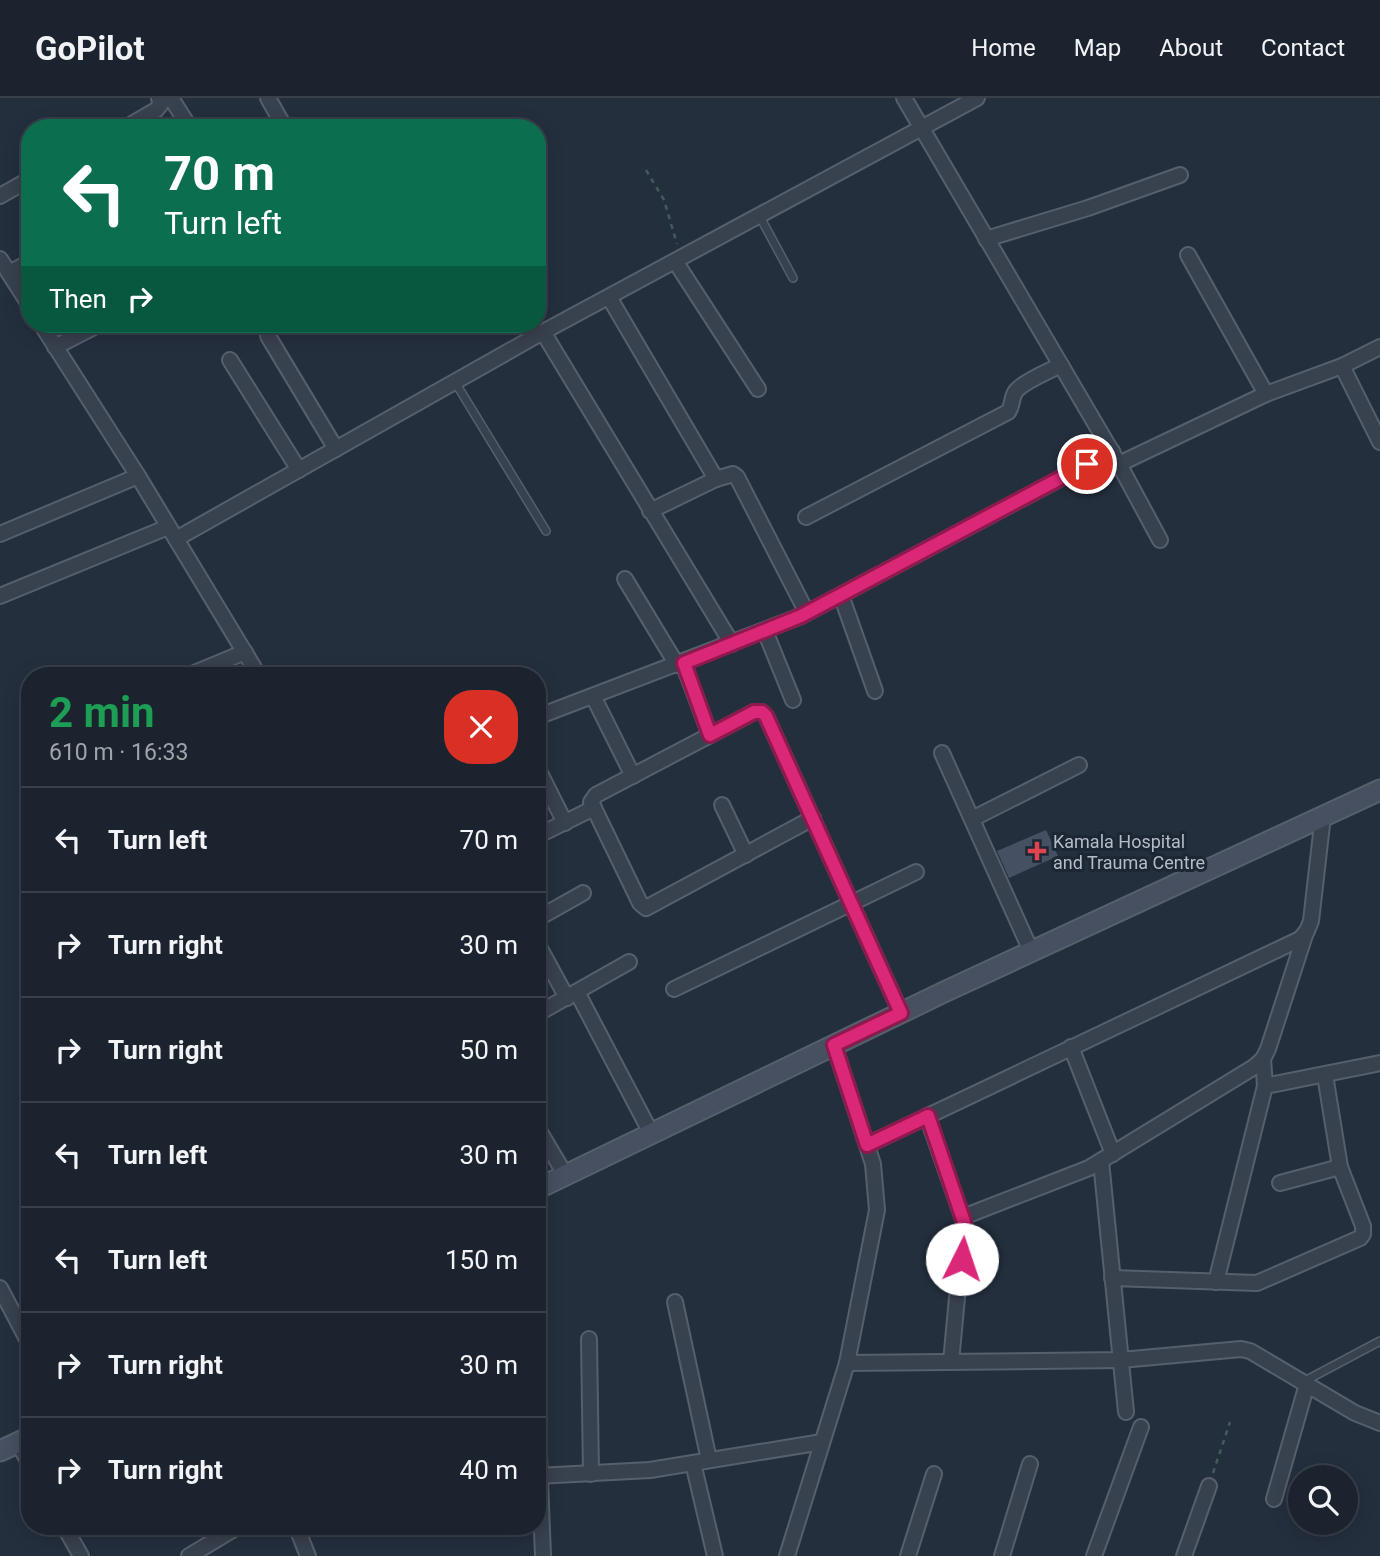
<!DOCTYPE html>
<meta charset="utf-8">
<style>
body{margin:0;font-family:Roboto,sans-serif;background:#242b36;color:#f1f3f6;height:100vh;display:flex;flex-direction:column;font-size:26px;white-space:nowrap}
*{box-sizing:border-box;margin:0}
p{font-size:23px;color:#a0a4aa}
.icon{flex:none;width:38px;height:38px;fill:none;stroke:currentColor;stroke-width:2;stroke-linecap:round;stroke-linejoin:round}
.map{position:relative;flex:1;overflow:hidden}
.drawer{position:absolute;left:21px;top:569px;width:525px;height:868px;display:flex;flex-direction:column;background:#1b232e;border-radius:28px;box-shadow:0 4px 18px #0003,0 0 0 2px #39404a}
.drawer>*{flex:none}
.top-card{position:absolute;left:21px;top:21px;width:525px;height:214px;border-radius:28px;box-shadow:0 4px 18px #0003,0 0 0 2px #39404a;background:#0b6e4f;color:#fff;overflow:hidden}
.tools{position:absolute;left:1288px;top:1367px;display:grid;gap:14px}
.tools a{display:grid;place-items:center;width:70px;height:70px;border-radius:50%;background:#1b232e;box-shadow:0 4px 18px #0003,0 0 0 2px #39404a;font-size:35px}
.pin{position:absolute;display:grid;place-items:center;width:60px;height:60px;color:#fff;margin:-30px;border:4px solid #fff;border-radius:50%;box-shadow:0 2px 7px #0007}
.me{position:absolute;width:77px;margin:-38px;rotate:4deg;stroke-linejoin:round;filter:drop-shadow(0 0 5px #0008)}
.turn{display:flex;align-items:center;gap:24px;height:147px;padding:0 28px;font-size:32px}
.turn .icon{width:91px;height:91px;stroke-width:2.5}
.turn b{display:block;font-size:49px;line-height:60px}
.then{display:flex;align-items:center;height:66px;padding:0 28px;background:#0003;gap:14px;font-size:26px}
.round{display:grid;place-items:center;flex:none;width:74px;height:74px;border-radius:28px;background:#242b36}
.head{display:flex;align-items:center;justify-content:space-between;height:119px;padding:0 28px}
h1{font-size:42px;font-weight:700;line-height:52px;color:#1e9e55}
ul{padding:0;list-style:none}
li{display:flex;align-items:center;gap:21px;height:105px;padding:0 28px;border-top:2px solid #39404a}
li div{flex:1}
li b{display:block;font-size:26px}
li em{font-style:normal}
header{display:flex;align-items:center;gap:42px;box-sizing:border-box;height:98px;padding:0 35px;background:#1b232e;border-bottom:2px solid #39404a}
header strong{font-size:33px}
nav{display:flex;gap:38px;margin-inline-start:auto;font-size:24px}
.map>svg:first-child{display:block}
</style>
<header>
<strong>GoPilot</strong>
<nav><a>Home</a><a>Map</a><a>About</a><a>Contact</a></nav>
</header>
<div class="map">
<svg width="1380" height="1458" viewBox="0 0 1380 1458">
<rect width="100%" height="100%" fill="#242f3e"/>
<polygon fill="#455162" points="1046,732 1058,758 1009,780 997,753"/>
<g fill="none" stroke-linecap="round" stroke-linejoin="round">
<g stroke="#565f6c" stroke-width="10">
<g id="lane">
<polyline points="759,117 793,180"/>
<polyline points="455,284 546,433"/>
<polyline points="1303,1284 1380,1243"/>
</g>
</g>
<g stroke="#565f6c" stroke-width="18">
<g id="street">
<polyline points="171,0 190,30"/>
<polyline points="268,0 285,30"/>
<polyline points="904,0 1119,366 1160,442"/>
<polyline points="125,30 156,12 161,6 159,0"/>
<polyline points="0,98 30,81"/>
<polyline points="986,141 1088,110 1180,77"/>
<polyline points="1188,157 1266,296"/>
<polyline points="0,161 30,208"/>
<polyline points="675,163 758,291"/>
<polyline points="9,175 30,164"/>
<polyline points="609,199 716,381"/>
<polyline points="41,226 138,378 259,578"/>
<polyline points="543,234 732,546"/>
<polyline points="268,238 336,351"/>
<polyline points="55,249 100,226"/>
<polyline points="230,262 299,372"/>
<polyline points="1342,268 1380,344"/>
<polyline points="1119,366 1266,296 1342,268 1380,249"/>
<polyline points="650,413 716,381 733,376 737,379 807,515"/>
<path d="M806,419L1008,314C1013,308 1011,299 1016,293C1023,284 1049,273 1061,267"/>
<polyline points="0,436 138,378"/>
<polyline points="176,441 543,234 977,0"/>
<polyline points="625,481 677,567"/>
<polyline points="841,497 875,593"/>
<polyline points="0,498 168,429"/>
<polyline points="765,533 793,602"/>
<polyline points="683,565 710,637"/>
<polyline points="187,578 245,554"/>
<polyline points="593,598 633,678"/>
<polyline points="537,619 801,518 1112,353"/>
<polyline points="942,655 1031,853"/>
<polyline points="537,669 565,725"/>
<polyline points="722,707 746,757"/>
<polyline points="813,720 646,810 640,805 591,704 596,697 754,614 762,614 766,618 901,915"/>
<polyline points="972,721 1079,667"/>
<polyline points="537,738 594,710"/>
<polyline points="537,821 583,795"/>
<polyline points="537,845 567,900"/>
<polyline points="674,891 916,774"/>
<polyline points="577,894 651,1035"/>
<polyline points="537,916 629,864"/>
<polyline points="1071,949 1113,1056"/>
<polyline points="1265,988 1380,965"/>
<polyline points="927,1018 964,1124 951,1264"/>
<polyline points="537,1029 566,1078"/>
<polyline points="867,1047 1300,841 1307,833 1311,823 1323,718"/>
<polyline points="1101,1063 1126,1314"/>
<polyline points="1280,1085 1340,1069"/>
<polyline points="963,1119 1089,1070 1254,969 1263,961 1268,951 1306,834"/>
<polyline points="1112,1180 1257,1185 1360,1140 1363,1136 1363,1128 1340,1069 1325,977"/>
<polyline points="1216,1184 1265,988 1263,961"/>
<polyline points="0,1190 30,1247"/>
<polyline points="675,1204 709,1362"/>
<polyline points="589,1241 591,1376"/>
<polyline points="847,1265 1121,1262 1241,1251 1250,1253 1355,1315 1380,1325"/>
<polyline points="537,1304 543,1458"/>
<polyline points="18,1345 30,1366"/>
<polyline points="693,1365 715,1458"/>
<polyline points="537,1378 650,1372 822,1344"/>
<polyline points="1274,1401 1307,1286"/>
<polyline points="64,1428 81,1458"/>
<polyline points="296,1428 308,1458"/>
<polyline points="189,1458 239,1428"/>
<polyline points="787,1458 847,1265 877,1112 873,1066 834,947"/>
<polyline points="908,1458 934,1376"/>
<polyline points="1002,1458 1030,1366"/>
<polyline points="1094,1458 1141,1329"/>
<polyline points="1184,1458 1209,1388"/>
</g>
</g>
<g stroke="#565f6c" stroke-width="23">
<g id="secondary">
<polyline points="537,1091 944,894 1380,692"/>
<polyline points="0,1353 30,1339"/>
</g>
</g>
<g stroke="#44595c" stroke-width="2.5" stroke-dasharray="5 5" stroke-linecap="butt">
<polyline points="646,72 664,102 677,146"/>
<polyline points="1213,1375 1230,1324"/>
</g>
<use href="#lane" stroke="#38414e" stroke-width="7"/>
<use href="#street" stroke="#38414e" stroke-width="14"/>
<use href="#secondary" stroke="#465061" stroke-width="19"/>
</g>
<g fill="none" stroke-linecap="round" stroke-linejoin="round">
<g stroke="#8e194d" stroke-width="18">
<polyline id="route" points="962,1161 964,1124 928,1018 867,1047 834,947 901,915 766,618 762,614 754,614 710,637 684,565 801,518 1087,366"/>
</g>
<use href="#route" stroke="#db2777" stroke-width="12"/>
</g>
<path fill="#e0444e" stroke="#1d2633" stroke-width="2.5" d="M1033.5 742.5h7v7h7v7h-7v7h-7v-7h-7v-7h7z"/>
<g text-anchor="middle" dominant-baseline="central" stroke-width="6" stroke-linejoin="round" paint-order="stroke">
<g font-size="18" fill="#b4bcc9" stroke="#1d2633" text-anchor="start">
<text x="1053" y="743">Kamala Hospital<tspan x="1053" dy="21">and Trauma Centre</tspan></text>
</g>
</g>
</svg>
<div class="tools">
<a><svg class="icon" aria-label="search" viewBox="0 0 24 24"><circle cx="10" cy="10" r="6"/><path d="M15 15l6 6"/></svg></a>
</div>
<div class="pin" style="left:1087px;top:366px;background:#d93025"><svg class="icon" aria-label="arrive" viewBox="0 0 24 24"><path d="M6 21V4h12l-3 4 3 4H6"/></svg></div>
<svg class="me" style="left:962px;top:1161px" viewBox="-20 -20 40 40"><circle r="19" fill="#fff"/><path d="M0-13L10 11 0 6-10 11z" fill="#db2777"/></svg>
<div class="top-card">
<div class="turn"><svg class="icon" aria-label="left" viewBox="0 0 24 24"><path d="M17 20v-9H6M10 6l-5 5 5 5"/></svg><div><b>70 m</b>Turn left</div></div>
<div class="then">Then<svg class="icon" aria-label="right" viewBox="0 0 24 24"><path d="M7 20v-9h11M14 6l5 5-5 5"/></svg></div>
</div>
<section class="drawer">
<div class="head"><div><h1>2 min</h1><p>610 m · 16:33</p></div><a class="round" style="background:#d93025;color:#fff"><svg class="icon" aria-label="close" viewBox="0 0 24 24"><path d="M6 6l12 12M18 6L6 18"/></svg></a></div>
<ul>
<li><svg class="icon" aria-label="left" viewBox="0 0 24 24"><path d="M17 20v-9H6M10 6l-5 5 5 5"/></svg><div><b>Turn left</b></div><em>70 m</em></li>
<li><svg class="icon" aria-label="right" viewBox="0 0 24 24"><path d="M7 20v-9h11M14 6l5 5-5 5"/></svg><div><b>Turn right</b></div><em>30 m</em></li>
<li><svg class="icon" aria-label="right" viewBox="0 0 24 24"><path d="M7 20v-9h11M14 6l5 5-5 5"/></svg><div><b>Turn right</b></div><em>50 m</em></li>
<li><svg class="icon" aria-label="left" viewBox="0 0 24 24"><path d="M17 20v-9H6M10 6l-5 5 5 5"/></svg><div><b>Turn left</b></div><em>30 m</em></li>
<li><svg class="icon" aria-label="left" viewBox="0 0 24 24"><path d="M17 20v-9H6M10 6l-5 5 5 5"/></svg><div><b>Turn left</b></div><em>150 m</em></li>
<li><svg class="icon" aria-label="right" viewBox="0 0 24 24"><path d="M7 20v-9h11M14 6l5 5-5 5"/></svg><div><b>Turn right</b></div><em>30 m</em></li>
<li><svg class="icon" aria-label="right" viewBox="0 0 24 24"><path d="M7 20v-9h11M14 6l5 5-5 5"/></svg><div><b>Turn right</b></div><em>40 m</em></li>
</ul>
</section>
</div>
